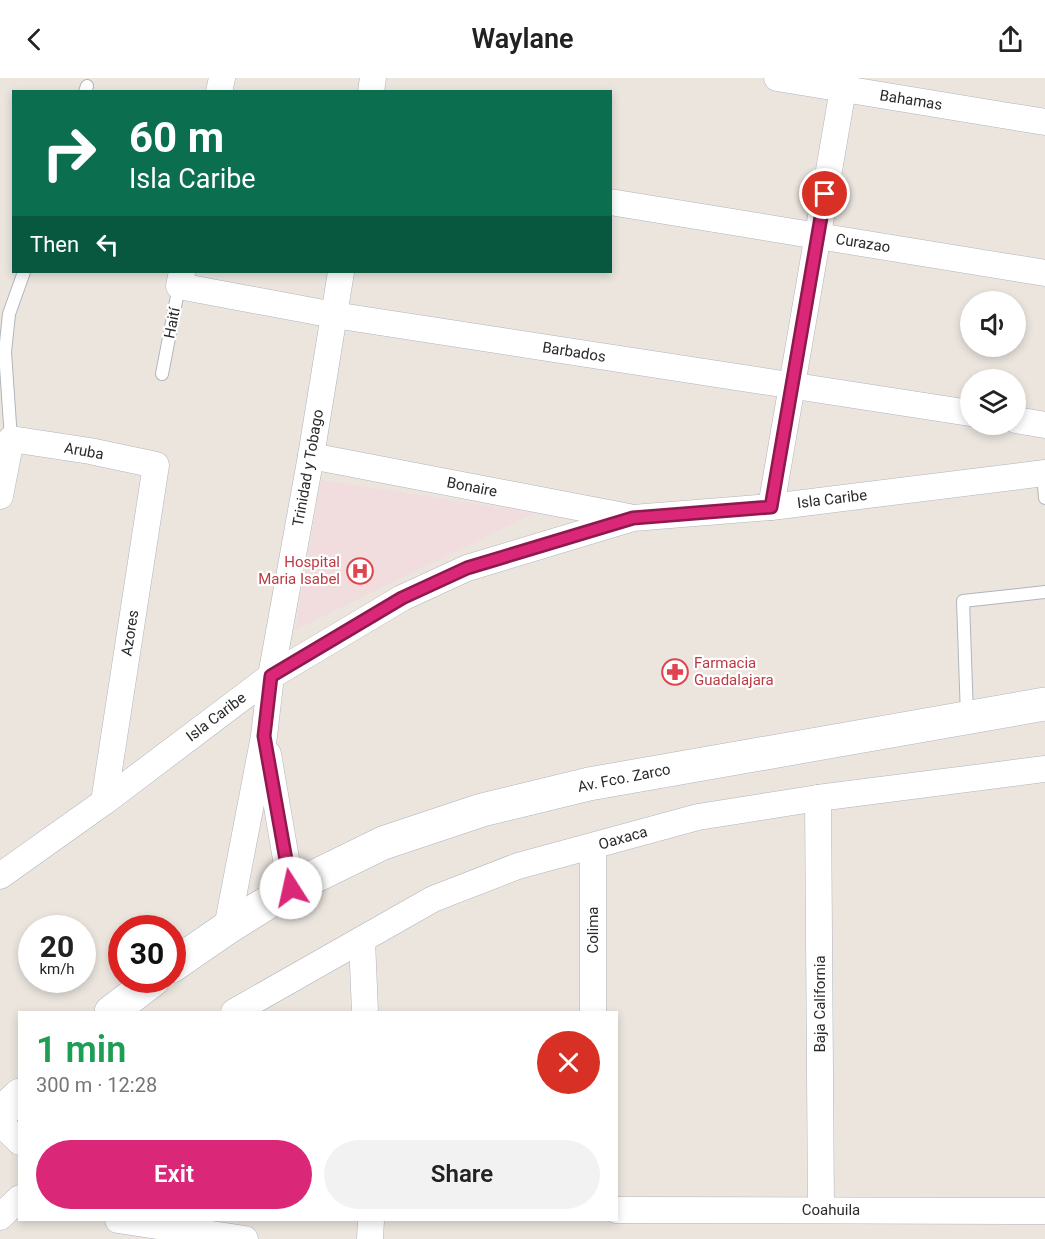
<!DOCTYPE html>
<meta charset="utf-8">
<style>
body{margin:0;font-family:Roboto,sans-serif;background:#f2f2f2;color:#222;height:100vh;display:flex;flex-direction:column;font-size:22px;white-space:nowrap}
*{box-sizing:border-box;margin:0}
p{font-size:20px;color:#767676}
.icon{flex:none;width:33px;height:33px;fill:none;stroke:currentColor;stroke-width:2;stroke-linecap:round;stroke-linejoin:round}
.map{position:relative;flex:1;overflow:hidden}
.panel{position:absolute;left:18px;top:933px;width:600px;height:210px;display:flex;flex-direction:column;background:#fff;border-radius:0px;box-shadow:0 3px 9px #0003}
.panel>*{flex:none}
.hud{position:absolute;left:12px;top:12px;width:600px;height:183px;border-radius:0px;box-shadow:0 3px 9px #0003;background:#0b6e4f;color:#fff;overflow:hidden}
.fabs{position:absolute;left:960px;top:213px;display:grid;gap:12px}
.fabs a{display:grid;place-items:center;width:66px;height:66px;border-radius:50%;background:#fff;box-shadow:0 3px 9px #0003;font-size:30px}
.speed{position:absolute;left:18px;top:837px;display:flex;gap:12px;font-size:30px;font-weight:700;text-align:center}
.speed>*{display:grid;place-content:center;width:78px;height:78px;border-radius:50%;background:#fff;box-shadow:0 3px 9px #0003;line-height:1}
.speed small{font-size:15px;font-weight:400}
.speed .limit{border:9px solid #d22;background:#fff;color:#111}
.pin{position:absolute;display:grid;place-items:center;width:51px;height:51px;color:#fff;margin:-26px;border:3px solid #fff;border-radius:50%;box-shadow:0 2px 6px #0007}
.me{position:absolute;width:66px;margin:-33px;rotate:350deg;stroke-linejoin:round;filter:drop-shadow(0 0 4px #0008)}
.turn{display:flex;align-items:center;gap:21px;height:126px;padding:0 18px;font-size:27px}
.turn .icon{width:78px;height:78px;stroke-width:2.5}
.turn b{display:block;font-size:42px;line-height:51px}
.then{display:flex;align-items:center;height:57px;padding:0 18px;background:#0003;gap:12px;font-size:22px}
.round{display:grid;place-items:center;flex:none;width:63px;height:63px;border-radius:32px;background:#f2f2f2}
.summary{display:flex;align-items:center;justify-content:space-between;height:102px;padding:0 18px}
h1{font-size:36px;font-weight:600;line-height:45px;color:#1e9e55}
.primary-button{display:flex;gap:12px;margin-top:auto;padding:12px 18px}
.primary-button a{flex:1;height:69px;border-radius:36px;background:#db2777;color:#fff;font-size:24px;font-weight:600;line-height:69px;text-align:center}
.primary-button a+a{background:#f2f2f2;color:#222}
header{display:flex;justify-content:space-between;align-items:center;height:78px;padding:0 18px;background:#fff;font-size:27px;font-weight:600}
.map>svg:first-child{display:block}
</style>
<header><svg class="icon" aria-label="back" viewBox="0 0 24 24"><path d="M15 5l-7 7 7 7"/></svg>Waylane<svg class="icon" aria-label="share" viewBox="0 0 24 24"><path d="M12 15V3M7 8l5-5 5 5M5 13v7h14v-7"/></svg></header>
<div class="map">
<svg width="1045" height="1161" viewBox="0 0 1045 1161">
<rect width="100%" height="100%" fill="#ebe5de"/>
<polygon fill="#f1dcde" points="321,402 534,435 295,552"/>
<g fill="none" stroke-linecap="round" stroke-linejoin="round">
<g stroke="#b1b4bc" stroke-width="14">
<g id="service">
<polyline points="85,14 87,8"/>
<polyline points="162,296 179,208"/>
<polyline points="11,361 5,274 9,236 24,194"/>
<polyline points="1043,395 1045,420"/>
<polyline points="967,638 963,523 1045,514"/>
</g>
</g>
<g stroke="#b1b4bc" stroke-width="27">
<g id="minor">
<polyline points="777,0 1045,44"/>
<polyline points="219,14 222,0"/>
<polyline points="371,14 373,0"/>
<polyline points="610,124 1045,195"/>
<polyline points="182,194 179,208 334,237 970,335"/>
<polyline points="1016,342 1045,347"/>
<polyline points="311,378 629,439"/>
<polyline points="0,418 11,361 90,373 156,387 104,724"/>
<polyline points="771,429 843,11"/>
<polyline points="268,676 291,810"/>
<polyline points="818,720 821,1132"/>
<polyline points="0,798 104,724 271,598 402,520 467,490 633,440 771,429 1045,395"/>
<polyline points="227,850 264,658 271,598 311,378 341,194"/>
<polyline points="362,862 365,934"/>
<polyline points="234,934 433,821 518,788 698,739 818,720 1045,691"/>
<polyline points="593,934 593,769"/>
<polyline points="0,1045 20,1064"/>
<polyline points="616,1132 1045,1133"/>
<polyline points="0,1139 20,1120"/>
<polyline points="118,1142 245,1161"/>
<polyline points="370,1161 371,1142"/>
</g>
</g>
<g stroke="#b1b4bc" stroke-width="34">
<g id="secondary">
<polyline points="172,888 227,850 291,810 383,765 482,732 589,706 1045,626"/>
<polyline points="111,934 153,902"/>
<polyline points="0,1036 20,1017"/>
</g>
</g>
<use href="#service" stroke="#fff" stroke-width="12"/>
<use href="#minor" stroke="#fff" stroke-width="26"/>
<use href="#secondary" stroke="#fff" stroke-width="33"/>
</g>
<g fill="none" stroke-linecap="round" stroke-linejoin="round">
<g stroke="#8e194d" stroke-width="15">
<polyline id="route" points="291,810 264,658 271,598 402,520 467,490 633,440 771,429 825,116"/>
</g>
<use href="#route" stroke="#db2777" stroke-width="10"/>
</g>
<defs>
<g id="hospital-ring" transform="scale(1.35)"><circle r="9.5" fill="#fff" stroke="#e0444e" stroke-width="1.5"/><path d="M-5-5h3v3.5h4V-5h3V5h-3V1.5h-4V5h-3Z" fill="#e0444e"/></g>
<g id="pharmacy-ring" transform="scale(1.35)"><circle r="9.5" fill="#fff" stroke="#e0444e" stroke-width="1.5"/><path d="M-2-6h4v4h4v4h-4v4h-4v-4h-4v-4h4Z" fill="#e0444e"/></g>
</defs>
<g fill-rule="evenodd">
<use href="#hospital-ring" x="360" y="493"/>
<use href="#pharmacy-ring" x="675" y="594"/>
</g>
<g text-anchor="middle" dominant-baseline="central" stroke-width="4.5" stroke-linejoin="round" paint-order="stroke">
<g font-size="15" fill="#2a2a2a" stroke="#fff">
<text transform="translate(911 22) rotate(9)">Bahamas</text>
<text transform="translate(863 165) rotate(9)">Curazao</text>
<text transform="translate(172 245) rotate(-79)">Haití</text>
<text transform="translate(574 274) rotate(9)">Barbados</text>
<text transform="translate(84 373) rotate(10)">Aruba</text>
<text transform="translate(308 390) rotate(-80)">Trinidad y Tobago</text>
<text transform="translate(472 409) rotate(11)">Bonaire</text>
<text transform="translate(832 421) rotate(-7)">Isla Caribe</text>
<text transform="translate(130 555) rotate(-81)">Azores</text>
<text transform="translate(216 639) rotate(-37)">Isla Caribe</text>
<text transform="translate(624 700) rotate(-11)">Av. Fco. Zarco</text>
<text transform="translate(623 760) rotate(-16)">Oaxaca</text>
<text transform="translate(593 852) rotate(-90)">Colima</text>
<text transform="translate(820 926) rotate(-90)">Baja California</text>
<text x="831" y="1132">Coahuila</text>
</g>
<g font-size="15" fill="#be3a42" stroke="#fff" text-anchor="end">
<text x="340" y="484">Hospital<tspan x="340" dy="17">Maria Isabel</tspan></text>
<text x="694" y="585" text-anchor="start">Farmacia<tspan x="694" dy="17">Guadalajara</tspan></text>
</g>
</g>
</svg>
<div class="fabs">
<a><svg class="icon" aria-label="sound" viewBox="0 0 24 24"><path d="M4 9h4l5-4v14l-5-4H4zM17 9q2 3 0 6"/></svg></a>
<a><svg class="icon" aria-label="layers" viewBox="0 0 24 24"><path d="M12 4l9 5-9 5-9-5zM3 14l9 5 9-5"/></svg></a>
</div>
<div class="speed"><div>20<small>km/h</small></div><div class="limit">30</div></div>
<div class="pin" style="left:825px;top:116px;background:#d93025"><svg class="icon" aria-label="arrive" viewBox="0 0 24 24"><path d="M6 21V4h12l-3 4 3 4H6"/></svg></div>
<svg class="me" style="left:291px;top:810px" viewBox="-20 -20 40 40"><circle r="19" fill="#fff"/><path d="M0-13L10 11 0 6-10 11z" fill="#db2777"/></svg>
<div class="hud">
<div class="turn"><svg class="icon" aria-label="right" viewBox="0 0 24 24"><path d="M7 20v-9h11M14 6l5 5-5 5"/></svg><div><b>60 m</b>Isla Caribe</div></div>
<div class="then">Then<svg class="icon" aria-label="left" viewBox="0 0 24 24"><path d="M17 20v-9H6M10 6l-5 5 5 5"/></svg></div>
</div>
<section class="panel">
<div class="summary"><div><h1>1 min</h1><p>300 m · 12:28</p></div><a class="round" style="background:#d93025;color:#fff"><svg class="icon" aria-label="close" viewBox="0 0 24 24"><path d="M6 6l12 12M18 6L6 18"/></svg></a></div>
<div class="primary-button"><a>Exit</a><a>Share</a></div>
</section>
</div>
